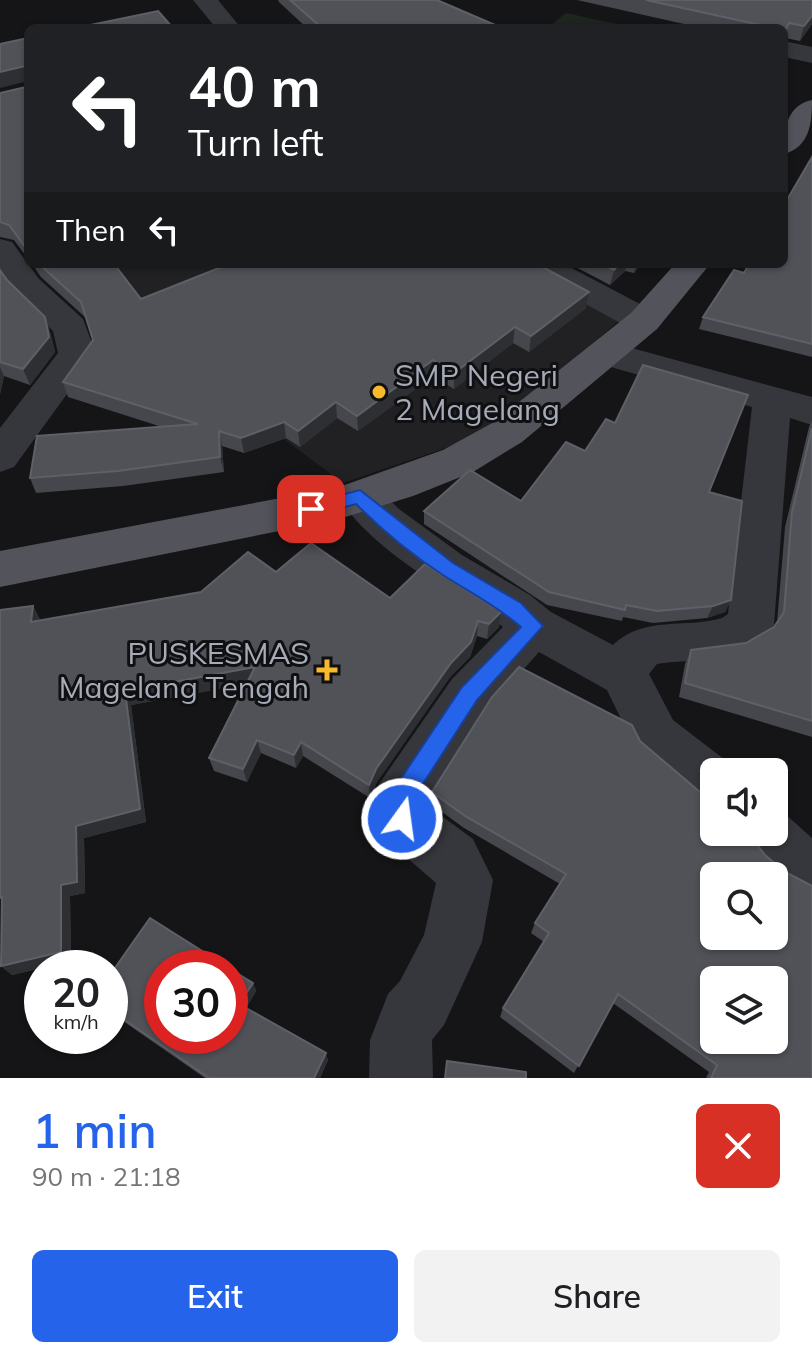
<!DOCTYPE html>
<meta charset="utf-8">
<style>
body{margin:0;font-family:Mulish,sans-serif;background:#f2f2f2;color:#202124;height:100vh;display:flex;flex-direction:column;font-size:30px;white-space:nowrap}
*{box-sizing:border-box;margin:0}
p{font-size:26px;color:#757577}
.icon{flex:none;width:44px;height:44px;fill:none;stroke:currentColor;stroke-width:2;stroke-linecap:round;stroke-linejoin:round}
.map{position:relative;height:1078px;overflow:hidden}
.drawer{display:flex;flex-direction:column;background:#fff;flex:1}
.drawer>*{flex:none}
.hud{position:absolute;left:24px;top:24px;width:764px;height:244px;border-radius:12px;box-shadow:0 2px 6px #0004;background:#202124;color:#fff;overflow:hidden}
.fabs{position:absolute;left:700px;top:758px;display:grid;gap:16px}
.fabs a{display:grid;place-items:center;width:88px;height:88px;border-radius:12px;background:#fff;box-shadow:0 2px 6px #0004;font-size:40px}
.speed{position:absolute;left:24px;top:950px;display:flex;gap:16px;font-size:40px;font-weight:700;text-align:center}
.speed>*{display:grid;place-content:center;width:104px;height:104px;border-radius:50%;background:#fff;box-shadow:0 2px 6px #0004;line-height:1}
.speed small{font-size:20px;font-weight:400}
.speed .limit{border:12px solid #d22;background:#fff;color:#111}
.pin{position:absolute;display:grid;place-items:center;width:68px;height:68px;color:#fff;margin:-34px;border-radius:16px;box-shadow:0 4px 12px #0006}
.me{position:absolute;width:88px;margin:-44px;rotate:14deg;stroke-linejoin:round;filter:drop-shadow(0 0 6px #0008)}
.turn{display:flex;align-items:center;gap:28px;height:168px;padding:0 32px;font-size:36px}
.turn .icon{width:104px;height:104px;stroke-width:2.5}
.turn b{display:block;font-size:56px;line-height:68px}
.then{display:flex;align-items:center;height:76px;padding:0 32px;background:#0003;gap:16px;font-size:30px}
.round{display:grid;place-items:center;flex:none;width:84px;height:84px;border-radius:12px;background:#f2f2f2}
.summary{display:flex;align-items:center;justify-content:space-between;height:136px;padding:0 32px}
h1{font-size:48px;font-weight:600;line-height:60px;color:#2563eb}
.cta{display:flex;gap:16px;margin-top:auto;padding:16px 32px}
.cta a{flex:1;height:92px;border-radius:12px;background:#2563eb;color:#fff;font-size:32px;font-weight:600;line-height:92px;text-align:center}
.cta a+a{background:#f2f2f2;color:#202124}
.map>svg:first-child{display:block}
</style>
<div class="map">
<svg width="812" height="1078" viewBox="0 0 812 1078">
<rect width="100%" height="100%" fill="#151517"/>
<polygon fill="#212124" points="62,264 518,264 620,320 513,413 466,441 343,483 194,372"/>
<polygon fill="#1d251e" points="566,13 635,28 547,28"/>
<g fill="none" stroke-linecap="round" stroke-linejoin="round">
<g fill="#36373c" fill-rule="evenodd">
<polygon points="193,0 218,0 241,28 216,28"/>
<polygon points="784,41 812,47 812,63 784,57"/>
<polygon points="0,239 12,242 39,279 83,319 96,354 14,467 0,472 0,428 58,353 53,331 15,293 0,273"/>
<polygon points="521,264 564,264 657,313 662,321 657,329 644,332 631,329 526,271"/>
<path d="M606,341L812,397V425L790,418L774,625C752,668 697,657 657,664L649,674L673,720L733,766L735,772H714V809L695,802L637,752L607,690L539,652L488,709L427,805L473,839L493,880L482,942L444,1025L432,1040L433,1078H369L370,1040L388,994L400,981L424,935L436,883L383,837L371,802L379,784L452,679L503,627C489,615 471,606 456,597C418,573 361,536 339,497L345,486L360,481L375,486L399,509L462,555L530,595L551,612L613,645C644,615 685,629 722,618L728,614L752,407L593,362L587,353L593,344Z"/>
<path d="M774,809L784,813L812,838V899C779,885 752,866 738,832H774Z"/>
</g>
<g fill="#52535b" fill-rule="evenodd">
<path d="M812,100C812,122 810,147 784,154C784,131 785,106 812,100Z"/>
<polygon points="675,264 710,264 657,329 522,442 473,472 413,496 339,519 0,587 0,551 339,487 443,450 494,422 631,313"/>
</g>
</g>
<g fill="#46474c">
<polygon points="278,0 437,0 502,28 307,28 279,2"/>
<polygon points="577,0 812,0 812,24 800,41 785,38 784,39 784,28 702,28"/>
<polygon points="28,38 28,259 14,240 0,237 0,93 26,87"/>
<polygon points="812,157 812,357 699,329 703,317 744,273"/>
<polygon points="32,264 114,264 141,299 405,266 586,308 529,352 513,343 454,389 433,376 358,431 337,418 300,447 286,438 244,453 222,446 224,472 123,486 36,493 30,478 162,427 68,397 63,382 93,340 86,318 41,277"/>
<polygon points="570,264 641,264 634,273 625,271 610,285"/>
<polygon points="0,270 7,280 45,317 50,332 55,352 30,385 4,376 0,394"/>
<polygon points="812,420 812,737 679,697 685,664 691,650 746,643 774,627 777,623 785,527 809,427"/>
<polygon points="585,451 709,492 731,600 725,612 707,618 653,623 623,617 622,621 547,605 424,524 424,511 521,501"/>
<polygon points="276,572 390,598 501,612 499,627 487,639 477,636 470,657 450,677 377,782 370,798 303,756 296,768 261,753 247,782 214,771 209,758 246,684 131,705 146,822 84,838 85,893 70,896 71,961 12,975 1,966 2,910 33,606 40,620 201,592"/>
<polygon points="640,741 714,832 765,855 785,872 809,885 812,1078 706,1078 709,1072 613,1003 574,1073 500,1017 503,1008 544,942 531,933 535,923 560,884 464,828 431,804 432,792"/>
<polygon points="110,975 253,983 256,991 246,1008 328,1060 320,1078 205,1078 110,1012"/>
</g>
<g fill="#2e2f32">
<polygon points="812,16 812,24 800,41 804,26"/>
<polygon points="25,66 28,81 0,88 0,72"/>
<polygon points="619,264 627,264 625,271 610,285 614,270"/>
<polygon points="636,264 641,264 634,273"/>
<polygon points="589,292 586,308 529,352 531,336"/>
<polygon points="45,317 50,332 55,352 30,385 23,369"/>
<polygon points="515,327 513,343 454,389 454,373"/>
<polygon points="433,360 433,376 358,431 357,416"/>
<polygon points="0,367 4,376 0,394"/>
<polygon points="336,402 337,418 300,447 298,431"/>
<polygon points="284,422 286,438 244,453 241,438"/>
<polygon points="219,431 222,446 224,472 220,457"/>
<polygon points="731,600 725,612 707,618 713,606"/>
<polygon points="33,606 41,621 31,622"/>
<polygon points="501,612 499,627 487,639 489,624"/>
<polygon points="478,621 477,636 470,657 450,677 377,782 370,798 369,785 376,769"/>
<polygon points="255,667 258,681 131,705 146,822 84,838 85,893 70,896 71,961 12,975 1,966 76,826 125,691"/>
<polygon points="257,740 261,753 247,782 243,769"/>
<polygon points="301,742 303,756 296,768 294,755"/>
<polygon points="253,983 256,991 244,1012 239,1004"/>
<polygon points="326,1053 328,1060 320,1078 314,1078"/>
</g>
<g fill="#515258" stroke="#5e6067" stroke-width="2" fill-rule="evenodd">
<polygon points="290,0 437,0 502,28 322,28"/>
<polygon points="646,0 812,0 812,16 804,26 789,23 785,31 784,30 784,28 774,28"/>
<polygon points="158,11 173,28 76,28"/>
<polygon points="28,38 28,251 9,225 0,222 0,93 26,87 25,66 0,72 0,44"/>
<polygon points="812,157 812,344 703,317 734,270 744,273 749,264 784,264 784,205"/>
<polygon points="39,264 114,264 141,299 229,264 400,264 405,266 408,264 537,264 589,292 531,336 515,327 454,373 433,360 357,416 336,402 298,431 284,422 241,438 219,431 220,457 118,471 30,478 37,436 198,424 63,382 93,340 81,302"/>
<polygon points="603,264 619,264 614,270"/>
<polygon points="0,270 7,280 45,317 49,337 23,369 0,362"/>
<polygon points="643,365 748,395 709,492 742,501 731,600 713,606 657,611 626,605 625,610 549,592 424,511 470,470 521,501 566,442 585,451 606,419 615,423"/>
<polygon points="812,428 812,721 685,683 691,650 746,643 774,627 784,612 792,512"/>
<polygon points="311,543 390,598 425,564 501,612 489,624 478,621 471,642 451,663 376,769 369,785 301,742 294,755 257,740 243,769 209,758 255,667 125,691 140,809 76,826 77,882 61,885 61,952 1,966 2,897 0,898 0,610 33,606 31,622 201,592 248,552 276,572"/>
<path d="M519,667L632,725L640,741L700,792L714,796V832H747L765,855L785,872L812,886V1078H711L717,1065L618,994L579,1066L503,1008L549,933L535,923L566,874L465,816L432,792L492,697ZM714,876H774V936H714ZM714,980H774V1040H714Z"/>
<polygon points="150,918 229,968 162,968 162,1036 230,1036 230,969 253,983 239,1004 326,1053 314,1078 209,1078 110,1010 110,975"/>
<polygon points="447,1061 526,1072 526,1078 445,1078"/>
</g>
<path fill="#2563eb" stroke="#184099" stroke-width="2" d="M360,490L453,563L521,603L543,626L477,700L410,804L413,819L410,827L402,830L394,827C389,816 386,805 390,795L462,687L521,627C497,606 469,592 443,575C412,555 382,530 356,504L311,516L302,509L305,504Z"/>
<g fill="#f8ba2c" stroke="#101012" stroke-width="3">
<circle cx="379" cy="392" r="8"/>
<path d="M323 658h8v8h8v8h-8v8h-8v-8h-8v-8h8z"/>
</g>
<g text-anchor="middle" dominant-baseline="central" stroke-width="6" stroke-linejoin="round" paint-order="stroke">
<g font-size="30" fill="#a6abb8" stroke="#101012" text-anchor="start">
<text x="395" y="375">SMP Negeri<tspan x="395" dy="34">2 Magelang</tspan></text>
<text x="309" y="653" text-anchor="end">PUSKESMAS<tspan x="309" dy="34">Magelang Tengah</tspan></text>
</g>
</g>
</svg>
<div class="fabs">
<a><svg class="icon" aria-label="sound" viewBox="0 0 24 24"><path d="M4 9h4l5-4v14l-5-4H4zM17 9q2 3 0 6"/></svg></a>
<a><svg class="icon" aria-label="search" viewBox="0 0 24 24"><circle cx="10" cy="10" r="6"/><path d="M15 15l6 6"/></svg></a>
<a><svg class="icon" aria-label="layers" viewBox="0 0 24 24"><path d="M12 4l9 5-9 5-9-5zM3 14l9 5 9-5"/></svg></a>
</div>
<div class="speed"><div>20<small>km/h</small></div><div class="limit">30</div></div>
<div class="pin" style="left:311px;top:509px;background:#d93025"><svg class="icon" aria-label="arrive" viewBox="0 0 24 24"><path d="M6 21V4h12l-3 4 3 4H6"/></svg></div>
<svg class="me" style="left:402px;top:819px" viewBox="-20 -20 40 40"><circle r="17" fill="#2563eb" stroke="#fff" stroke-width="3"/><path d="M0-11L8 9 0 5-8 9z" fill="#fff"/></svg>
<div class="hud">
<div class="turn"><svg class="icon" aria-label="left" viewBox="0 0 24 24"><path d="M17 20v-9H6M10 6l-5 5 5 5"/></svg><div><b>40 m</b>Turn left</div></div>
<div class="then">Then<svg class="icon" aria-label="left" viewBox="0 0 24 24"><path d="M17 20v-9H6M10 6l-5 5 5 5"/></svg></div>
</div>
</div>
<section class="drawer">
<div class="summary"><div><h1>1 min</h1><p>90 m · 21:18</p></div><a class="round" style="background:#d93025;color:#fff"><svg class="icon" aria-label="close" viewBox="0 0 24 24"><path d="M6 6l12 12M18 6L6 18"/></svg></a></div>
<div class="cta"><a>Exit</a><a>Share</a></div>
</section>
